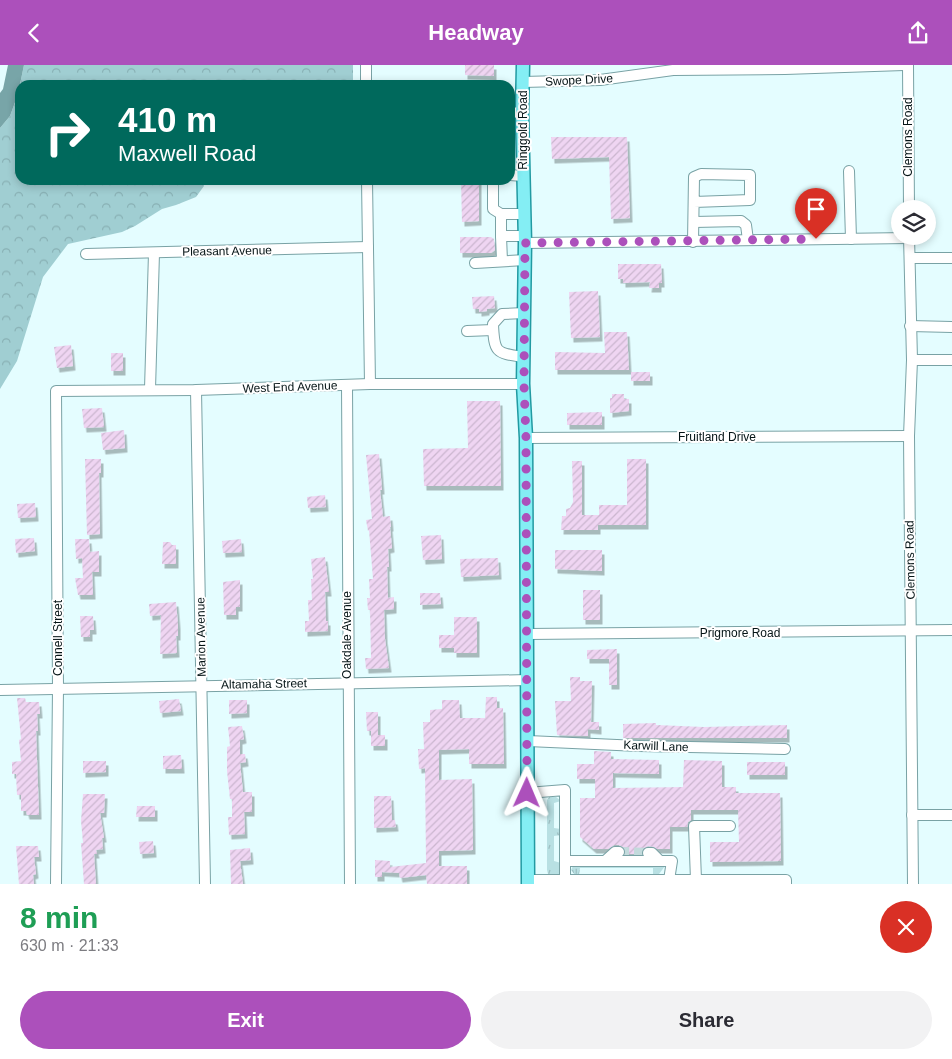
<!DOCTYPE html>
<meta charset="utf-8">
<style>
body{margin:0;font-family:Arial,sans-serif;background:#f2f2f3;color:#2b2b33;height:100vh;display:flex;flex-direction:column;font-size:19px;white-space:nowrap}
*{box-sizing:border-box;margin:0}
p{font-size:16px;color:#7c7c81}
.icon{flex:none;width:28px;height:28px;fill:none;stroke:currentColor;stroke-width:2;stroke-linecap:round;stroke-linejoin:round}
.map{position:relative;height:819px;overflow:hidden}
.panel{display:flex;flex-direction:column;background:#fff;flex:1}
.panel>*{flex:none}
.guide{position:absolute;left:15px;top:15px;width:500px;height:105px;border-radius:15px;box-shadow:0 2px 8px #0003;background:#00695c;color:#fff;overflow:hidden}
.fabs{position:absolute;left:891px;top:135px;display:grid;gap:10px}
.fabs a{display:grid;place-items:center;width:45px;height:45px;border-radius:50%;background:#fff;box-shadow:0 2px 8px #0003;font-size:25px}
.pin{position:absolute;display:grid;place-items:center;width:42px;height:42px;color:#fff;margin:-51px -21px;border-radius:50% 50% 50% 0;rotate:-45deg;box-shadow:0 0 5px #0007}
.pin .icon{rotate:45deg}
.me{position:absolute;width:55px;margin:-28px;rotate:1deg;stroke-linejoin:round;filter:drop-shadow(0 0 4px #0008)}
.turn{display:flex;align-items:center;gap:18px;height:105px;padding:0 20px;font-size:22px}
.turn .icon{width:65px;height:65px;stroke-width:2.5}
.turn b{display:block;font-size:35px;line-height:42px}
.round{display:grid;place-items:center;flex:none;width:52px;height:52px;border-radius:26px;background:#f2f2f3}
.overview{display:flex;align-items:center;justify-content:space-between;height:85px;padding:0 20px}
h1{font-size:30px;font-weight:700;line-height:38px;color:#1e9e55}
.button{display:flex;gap:10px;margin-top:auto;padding:10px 20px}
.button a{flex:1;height:58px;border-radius:30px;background:#ac50bb;color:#fff;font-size:20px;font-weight:700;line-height:58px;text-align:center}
.button a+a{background:#f2f2f3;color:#2b2b33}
header{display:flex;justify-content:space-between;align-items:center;height:65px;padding:0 20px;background:#ac50bb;color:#fff;font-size:22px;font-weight:700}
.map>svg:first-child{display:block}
</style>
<header><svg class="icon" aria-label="back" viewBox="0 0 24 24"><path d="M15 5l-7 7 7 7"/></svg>Headway<svg class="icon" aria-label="share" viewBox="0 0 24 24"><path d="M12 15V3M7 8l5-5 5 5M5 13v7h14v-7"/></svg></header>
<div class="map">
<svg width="952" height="819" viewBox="0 0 952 819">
<defs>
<pattern id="grass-tufts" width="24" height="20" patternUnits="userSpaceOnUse" patternTransform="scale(1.25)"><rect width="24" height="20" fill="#b8e0e3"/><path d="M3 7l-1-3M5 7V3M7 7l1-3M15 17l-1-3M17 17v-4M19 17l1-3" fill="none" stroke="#9dbfc2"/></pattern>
<pattern id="forest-crowns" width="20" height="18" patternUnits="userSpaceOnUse" patternTransform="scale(1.25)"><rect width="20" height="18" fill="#a0ced2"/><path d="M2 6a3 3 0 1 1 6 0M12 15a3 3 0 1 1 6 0" fill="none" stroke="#88b0b4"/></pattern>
<pattern id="building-hatch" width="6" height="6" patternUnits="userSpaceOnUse" patternTransform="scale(1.25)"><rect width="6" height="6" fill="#efd5f2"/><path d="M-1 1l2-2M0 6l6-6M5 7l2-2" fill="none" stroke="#cbb6cf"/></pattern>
<filter id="shadow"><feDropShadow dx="2.5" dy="4.5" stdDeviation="0" flood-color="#0004"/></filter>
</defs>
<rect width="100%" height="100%" fill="#e4fdff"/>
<g fill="url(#grass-tufts)">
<polygon points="549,732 556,732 561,736 554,738 554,763 561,764 561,770 554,771 554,796 561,798 561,809 559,810 548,809 547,805 547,735"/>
<polygon points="574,799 665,801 659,809 653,809 653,803 580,803 579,810 575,810 571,805"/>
</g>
<polygon fill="url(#forest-crowns)" points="24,0 353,0 353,20 20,20 20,115 202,115 204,121 196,132 176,140 162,144 135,161 122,167 68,179 43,212 17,296 0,324 0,63 10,51 18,29"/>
<polygon fill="#78a5a8" points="8,0 24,0 18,29 10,51 0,63 0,28 3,24"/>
<g fill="url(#building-hatch)" filter="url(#shadow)">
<polygon points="465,0 494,0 494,11 465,10"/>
<polygon points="551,72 627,72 630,153 611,154 609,92 552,94"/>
<polygon points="461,115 479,115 479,156 462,157"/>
<polygon points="460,172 491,172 494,174 495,185 491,188 460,188"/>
<polygon points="618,199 661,199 662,218 659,218 659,223 649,223 650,217 623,218 623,214 618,214"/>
<polygon points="598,226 600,272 571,273 569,227"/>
<polygon points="494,231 495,243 487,244 487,246 479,247 479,244 473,244 472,232"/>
<polygon points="604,267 627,267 629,305 555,305 555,287 605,288"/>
<polygon points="71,280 73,301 57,303 54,282"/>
<rect x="111" y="288" width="12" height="18"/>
<rect x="631" y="307" width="19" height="9"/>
<polygon points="612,329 624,329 624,334 629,334 629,346 610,348 610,333 612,333"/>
<polygon points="467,336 500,336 501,421 424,421 423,384 468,383"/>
<polygon points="102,343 104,362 84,363 82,344"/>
<polygon points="602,347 602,360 567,360 567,348"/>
<polygon points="124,365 125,383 103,385 101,368"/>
<polygon points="379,389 382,425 380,425 383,452 390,451 391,462 390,462 392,483 388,484 389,502 387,502 388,533 394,532 394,544 384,545 385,574 389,603 366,604 365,593 371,593 370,545 368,545 367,533 370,533 369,514 373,514 369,465 368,466 366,455 372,454 366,390"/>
<polygon points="85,394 101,394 101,408 99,408 100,469 87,470"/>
<polygon points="627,394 646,394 646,460 598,460 598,465 561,465 562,451 566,451 566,444 570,443 573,437 572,396 582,396 582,450 599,450 599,440 627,440"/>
<polygon points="325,430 326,442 308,443 307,432"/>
<polygon points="35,438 36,452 18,453 17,439"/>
<polygon points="441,470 442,494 423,495 421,471"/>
<polygon points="34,473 35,486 16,488 15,474"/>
<polygon points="75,474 89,474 90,487 99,486 99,507 92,507 93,530 78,530 75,513 83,513 82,493 76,494"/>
<polygon points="241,474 242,487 223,488 222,476"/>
<polygon points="163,477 170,477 172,480 176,480 176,499 162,499"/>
<polygon points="555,485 602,485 602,506 555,504"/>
<polygon points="325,492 329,527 325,527 326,556 328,556 328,566 305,567 305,556 309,556 308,535 312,535 311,514 313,514 311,494"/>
<polygon points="498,493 499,510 461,512 460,494"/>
<polygon points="240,515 240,542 236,542 236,550 224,550 223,517"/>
<rect x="583" y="525" width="17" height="30"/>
<polygon points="420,528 440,528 441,539 420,540"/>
<polygon points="176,537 178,560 178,571 176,571 177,588 160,589 161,550 150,551 149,539"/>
<polygon points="80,551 93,551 94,565 90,565 90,572 81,572"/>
<polygon points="454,552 477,552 477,588 454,588 454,583 439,583 439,570 454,570"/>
<polygon points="617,584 617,620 609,620 609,594 587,594 587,585"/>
<polygon points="570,612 580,612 580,616 592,616 591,657 599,657 599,665 588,664 588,671 557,670 555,636 571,636"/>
<polygon points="486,632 497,632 497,643 503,643 504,699 469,699 469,684 439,685 439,715 472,714 473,785 439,786 439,801 467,801 467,819 427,819 426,810 400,813 399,808 382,807 382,812 375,812 375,795 390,796 390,802 426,798 425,703 419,704 418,684 424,684 423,657 430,657 430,645 442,644 442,635 459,635 460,653 485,653"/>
<polygon points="17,633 25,633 26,637 39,637 40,649 37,649 38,666 36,666 39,750 27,750 26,746 21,746 21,730 17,730 16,709 12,709 12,697 21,696 19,675 21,674"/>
<polygon points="179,634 181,646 160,648 159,636"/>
<polygon points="229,635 247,635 247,648 229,649"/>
<polygon points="366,647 378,647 378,670 385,670 385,681 371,681 371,666 367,666"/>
<polygon points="656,658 656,660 704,662 787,660 787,673 623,673 623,659"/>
<polygon points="242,661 244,674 240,675 240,689 245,689 246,697 240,698 243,727 252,727 252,747 244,747 245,769 229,770 228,752 232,752 232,734 230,734 227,706 227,682 230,681 228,662"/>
<polygon points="594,686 611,687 611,694 659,695 659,709 613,708 613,723 683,722 684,695 722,696 722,722 736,722 736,728 780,728 781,796 710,797 710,777 739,777 738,745 691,745 691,755 688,757 687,762 670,762 670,784 657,784 654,782 648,781 642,784 641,789 625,789 625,783 619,780 614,780 608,784 594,784 580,772 580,733 595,733 595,714 577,714 577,699 594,699"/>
<polygon points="181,690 182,704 163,704 163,691"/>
<polygon points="83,696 106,696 106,707 83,708"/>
<rect x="747" y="697" width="38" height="13"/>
<polygon points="83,729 105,729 104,748 100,748 104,773 102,773 103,784 96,785 97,789 94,789 96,819 84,819 81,778 83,778 81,756"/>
<polygon points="374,731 391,731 392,755 395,755 396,762 374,763"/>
<polygon points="137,741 155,741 155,752 136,752"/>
<polygon points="153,776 154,788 140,789 139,777"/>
<polygon points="16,781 38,781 39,792 34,792 36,809 33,810 34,819 19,819"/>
<polygon points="250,783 251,795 240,796 243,819 231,819 230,785"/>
</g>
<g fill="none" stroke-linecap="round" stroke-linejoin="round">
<polyline stroke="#c3dadc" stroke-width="10" stroke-dasharray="10 5" stroke-linecap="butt" points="619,787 648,788"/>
<g stroke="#79a2a5" stroke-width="12">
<g id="minor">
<polyline points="908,0 909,144"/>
<polyline points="523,17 600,15 673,5 785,4 904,0"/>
<polyline points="366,20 366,0"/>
<polyline points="510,48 522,47"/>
<polyline points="849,106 851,174"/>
<polyline points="510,110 523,111"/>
<polyline points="367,115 370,319"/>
<polyline points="493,115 493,144 501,149"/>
<polyline points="694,157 741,156 746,160 748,175"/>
<polyline points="501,171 501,149 524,149"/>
<polyline points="909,171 912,295 909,371 913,819"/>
<polyline points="693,177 694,112 701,109 750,110 750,135 694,137"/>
<polyline points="525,178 909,173"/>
<polyline points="86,189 368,182"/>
<polyline points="910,193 952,193"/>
<polyline points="502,196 501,171 525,171"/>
<polyline points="475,198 525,195"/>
<polyline points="910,261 952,262"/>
<polyline points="467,266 493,265"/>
<path d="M523,292C496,288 494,288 493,259L502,249L524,248"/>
<polyline points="912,295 952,295"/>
<polyline points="347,320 350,819"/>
<polyline points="150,324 154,188"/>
<polyline points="196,325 205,819"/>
<polyline points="526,373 909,371"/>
<polyline points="528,569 952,565"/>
<polyline points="0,625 528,615"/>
<polyline points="528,676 639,681 785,684"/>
<polyline points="527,728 565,725 565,819"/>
<polyline points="912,750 952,750"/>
<polyline points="648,788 652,788 660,796"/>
<polyline points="565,796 672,796 669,815"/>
<polyline points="605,796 615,787 619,787"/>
<polyline points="528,815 786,815 786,819"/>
<polyline points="696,815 694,761 730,761"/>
<polyline points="56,819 58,623 56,326 196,325 370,319 523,319"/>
</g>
</g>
<g stroke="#229aa2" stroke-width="15">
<polyline id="major" points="523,0 522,47 525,178 523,319 526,373 528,819"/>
</g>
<use href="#minor" stroke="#fff" stroke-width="10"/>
<use href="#major" stroke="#84eef4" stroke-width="12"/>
</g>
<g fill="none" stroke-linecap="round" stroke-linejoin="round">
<polyline stroke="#ac50bb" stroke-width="9" stroke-dasharray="0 16.2" points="527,728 526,373 524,319 525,178 816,174"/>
</g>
<g text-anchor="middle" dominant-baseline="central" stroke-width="4" stroke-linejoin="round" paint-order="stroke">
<g font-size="12" fill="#051416" stroke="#fff">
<text transform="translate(579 15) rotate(-3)">Swope Drive</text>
<text transform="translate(523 65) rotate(-90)">Ringgold Road</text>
<text transform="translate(908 72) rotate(-90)">Clemons Road</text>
<text transform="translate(227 186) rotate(-1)">Pleasant Avenue</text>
<text transform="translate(290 322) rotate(-2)">West End Avenue</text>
<text x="717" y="372">Fruitland Drive</text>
<text transform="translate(910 495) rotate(-91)">Clemons Road</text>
<text x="740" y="568">Prigmore Road</text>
<text transform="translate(347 570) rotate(-90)">Oakdale Avenue</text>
<text transform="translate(201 572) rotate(-91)">Marion Avenue</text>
<text transform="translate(58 573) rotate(-90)">Connell Street</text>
<text transform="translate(264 619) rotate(-1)">Altamaha Street</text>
<text transform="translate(656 681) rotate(2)">Karwill Lane</text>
</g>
</g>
</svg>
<div class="fabs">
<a><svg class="icon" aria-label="layers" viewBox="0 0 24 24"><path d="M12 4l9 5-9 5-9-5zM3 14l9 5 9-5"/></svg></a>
</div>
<div class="pin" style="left:816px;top:174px;background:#d93025"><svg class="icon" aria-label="arrive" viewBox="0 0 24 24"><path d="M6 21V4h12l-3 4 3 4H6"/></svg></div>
<svg class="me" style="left:527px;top:728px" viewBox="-20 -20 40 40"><path d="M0-17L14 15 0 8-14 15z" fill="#ac50bb" stroke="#fff" stroke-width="4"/></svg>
<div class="guide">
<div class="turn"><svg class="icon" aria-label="right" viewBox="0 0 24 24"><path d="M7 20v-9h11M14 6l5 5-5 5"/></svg><div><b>410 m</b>Maxwell Road</div></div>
</div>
</div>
<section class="panel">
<div class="overview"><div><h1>8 min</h1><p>630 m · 21:33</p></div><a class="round" style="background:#d93025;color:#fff"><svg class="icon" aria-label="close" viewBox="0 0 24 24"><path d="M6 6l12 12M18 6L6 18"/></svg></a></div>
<div class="button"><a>Exit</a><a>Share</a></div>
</section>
